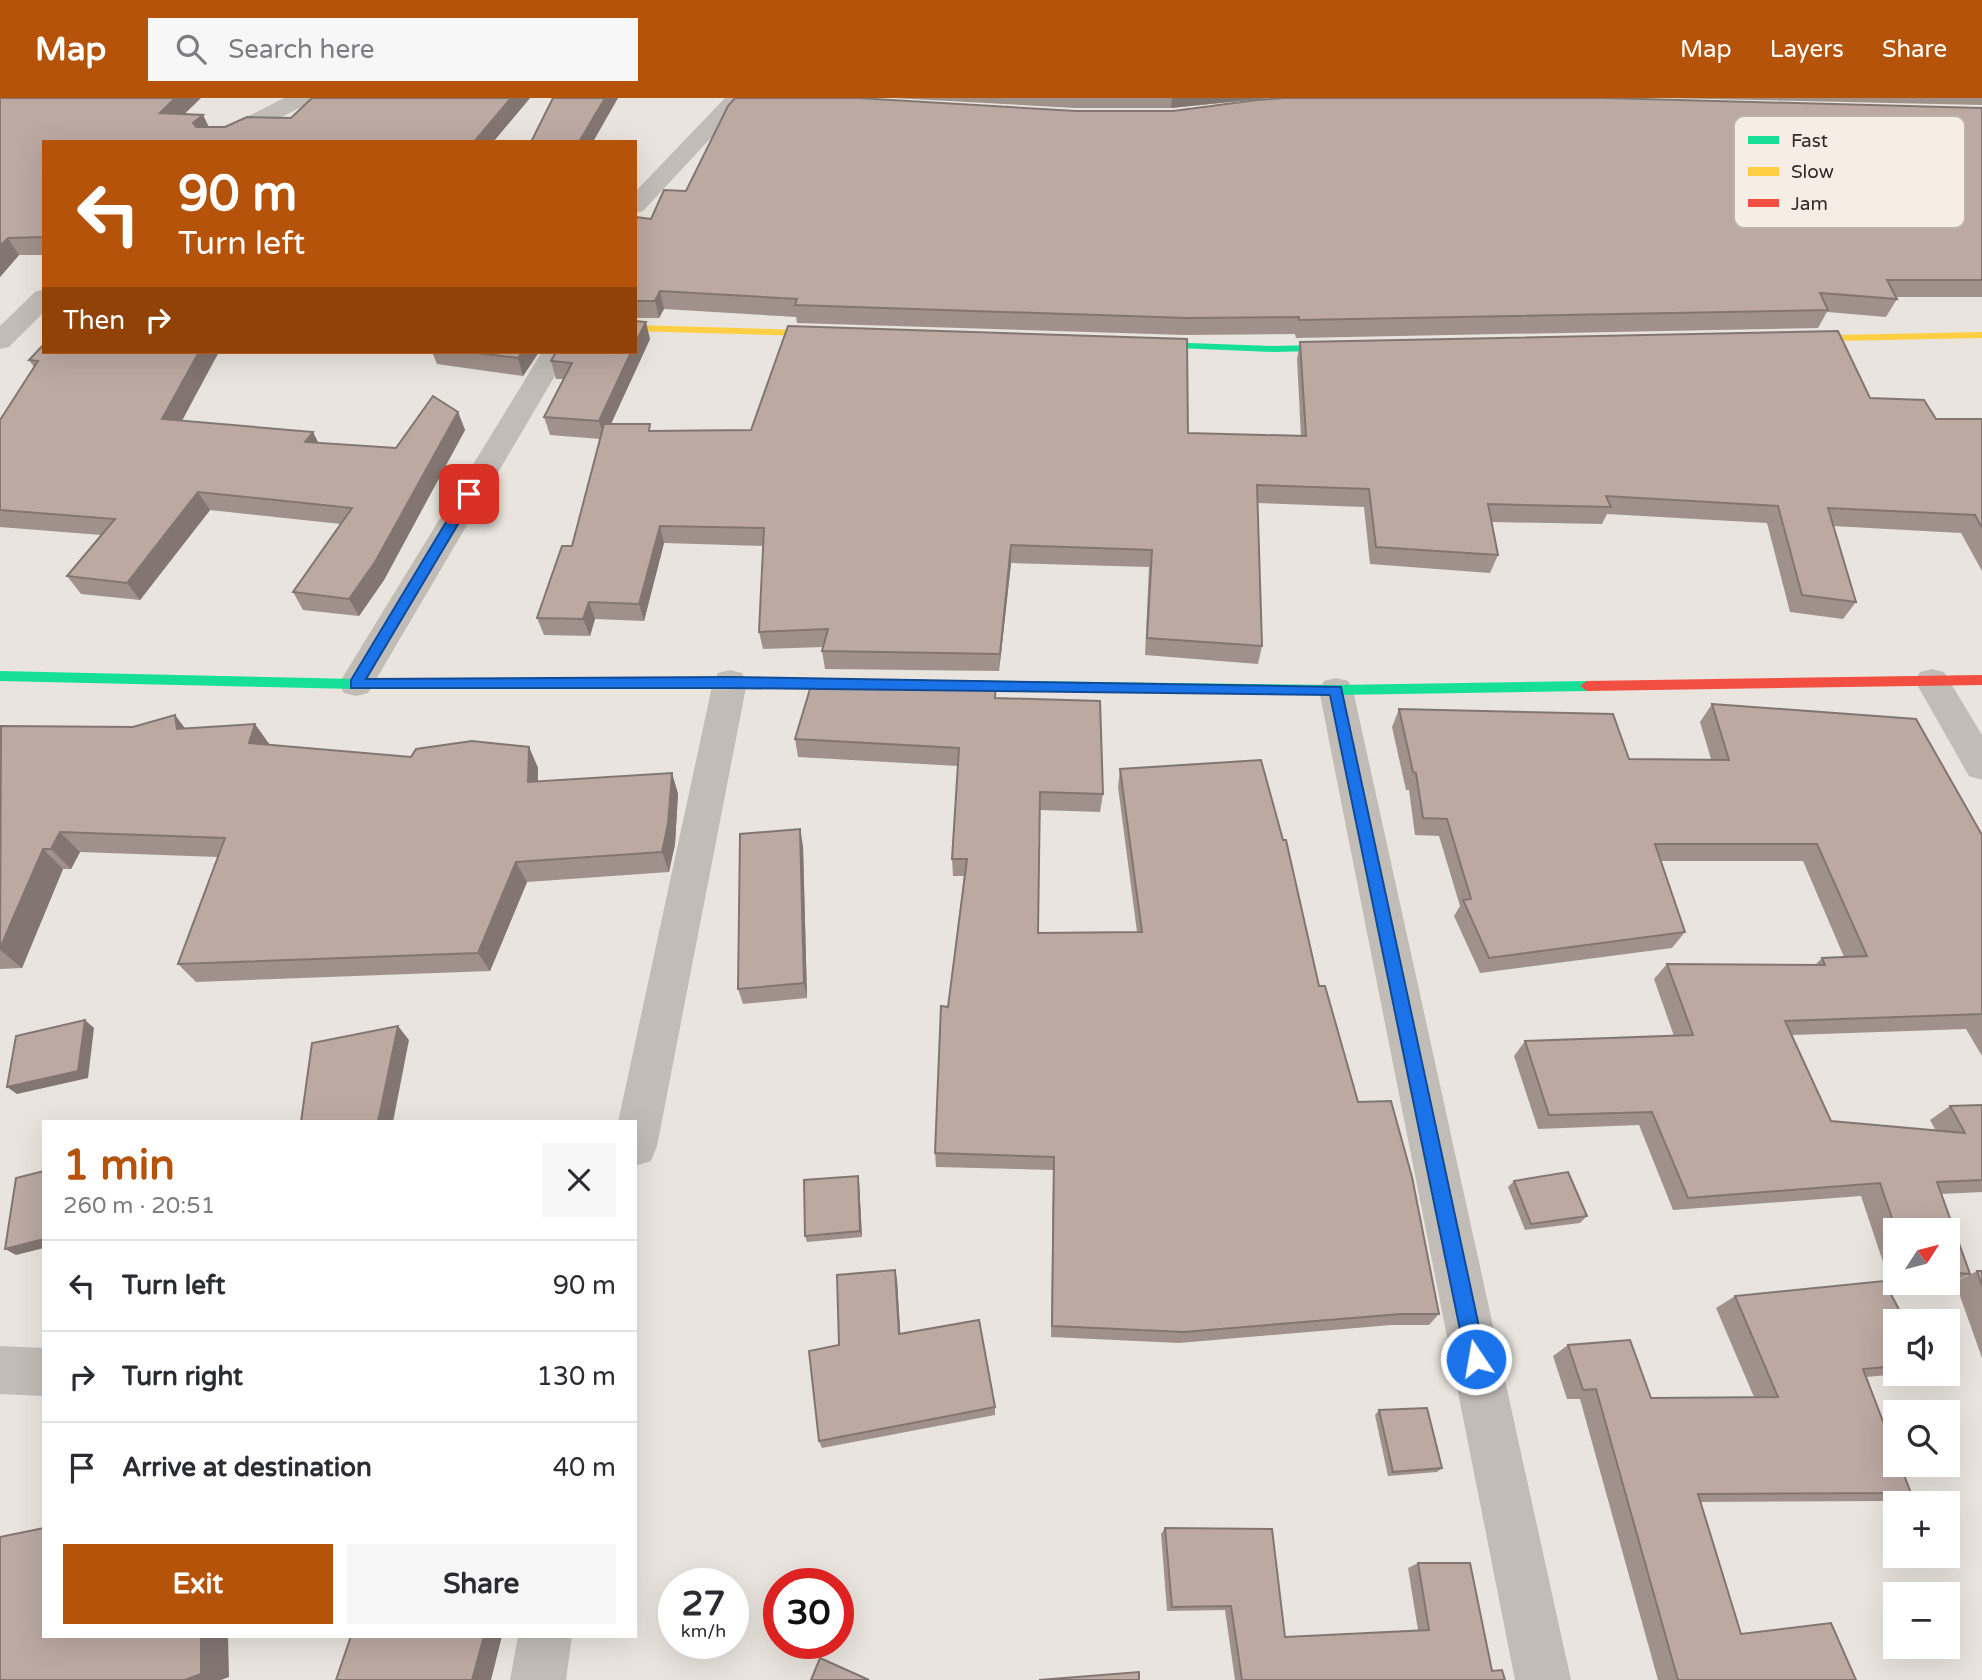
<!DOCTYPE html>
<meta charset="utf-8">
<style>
body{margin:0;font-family:"Varela Round",sans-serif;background:#f7f7f7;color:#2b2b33;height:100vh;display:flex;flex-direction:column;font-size:26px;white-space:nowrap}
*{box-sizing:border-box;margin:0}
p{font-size:23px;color:#7c7c81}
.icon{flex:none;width:38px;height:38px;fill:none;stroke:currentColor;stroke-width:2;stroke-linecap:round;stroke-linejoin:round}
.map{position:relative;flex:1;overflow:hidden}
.side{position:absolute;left:42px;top:1022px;width:595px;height:518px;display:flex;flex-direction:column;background:#fff;border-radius:0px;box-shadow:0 7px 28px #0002}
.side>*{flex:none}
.guide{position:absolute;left:42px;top:42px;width:595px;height:214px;border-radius:0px;box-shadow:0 7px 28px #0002;background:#b45309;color:#fff;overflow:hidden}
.needle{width:46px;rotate:54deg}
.controls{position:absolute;left:1883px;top:1120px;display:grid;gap:14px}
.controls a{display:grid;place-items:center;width:77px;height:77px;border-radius:0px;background:#fff;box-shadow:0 7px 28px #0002;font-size:35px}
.speed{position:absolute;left:658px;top:1470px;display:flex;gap:14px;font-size:35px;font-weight:700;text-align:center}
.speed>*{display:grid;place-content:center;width:91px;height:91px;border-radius:50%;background:#fff;box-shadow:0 7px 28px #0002;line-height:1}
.speed small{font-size:18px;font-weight:400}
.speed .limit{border:10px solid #d22;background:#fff;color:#111}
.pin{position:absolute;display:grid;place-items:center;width:60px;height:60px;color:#fff;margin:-30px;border-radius:14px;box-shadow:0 4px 10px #0006}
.me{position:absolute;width:77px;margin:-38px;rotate:348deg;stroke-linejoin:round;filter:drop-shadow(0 0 5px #0008)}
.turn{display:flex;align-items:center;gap:24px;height:147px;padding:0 21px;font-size:32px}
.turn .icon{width:91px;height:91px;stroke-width:2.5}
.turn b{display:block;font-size:49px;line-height:60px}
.then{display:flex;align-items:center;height:66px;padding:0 21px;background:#0003;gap:14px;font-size:26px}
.round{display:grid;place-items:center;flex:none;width:74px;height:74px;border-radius:0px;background:#f7f7f7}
.head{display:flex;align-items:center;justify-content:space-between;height:119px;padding:0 21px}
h1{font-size:42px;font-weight:800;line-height:52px;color:#b45309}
.action{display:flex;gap:14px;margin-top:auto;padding:14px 21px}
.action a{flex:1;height:80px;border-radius:0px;background:#b45309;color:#fff;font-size:28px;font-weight:800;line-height:80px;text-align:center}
.action a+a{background:#f7f7f7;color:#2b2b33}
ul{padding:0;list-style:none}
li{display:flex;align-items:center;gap:21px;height:91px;padding:0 21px;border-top:2px solid #e1e1e2}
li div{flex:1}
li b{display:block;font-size:26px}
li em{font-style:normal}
header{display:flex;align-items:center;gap:42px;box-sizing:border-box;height:98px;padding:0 35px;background:#b45309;color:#fff}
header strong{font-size:33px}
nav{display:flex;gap:38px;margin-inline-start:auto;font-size:24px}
.search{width:490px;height:63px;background:#f7f7f7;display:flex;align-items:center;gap:18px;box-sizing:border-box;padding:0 24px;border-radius:0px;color:#7c7c81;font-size:26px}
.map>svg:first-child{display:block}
</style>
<header>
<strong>Map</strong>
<div class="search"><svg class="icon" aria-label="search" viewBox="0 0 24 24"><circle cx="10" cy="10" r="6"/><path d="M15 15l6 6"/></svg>Search here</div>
<nav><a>Map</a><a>Layers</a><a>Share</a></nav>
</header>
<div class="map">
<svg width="1982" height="1582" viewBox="0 0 1982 1582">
<rect width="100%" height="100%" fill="#e9e4de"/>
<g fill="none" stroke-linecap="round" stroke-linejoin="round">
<g fill="#c2bcb7" fill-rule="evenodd">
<polygon points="284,0 312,0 309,5 233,44 204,44 207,39"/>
<polygon points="725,0 748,0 643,113 635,115 635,94"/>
<polygon points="44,191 44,214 9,249 0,251 0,228 35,194"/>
<polygon points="542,254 569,254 368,595 356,598 344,595 339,586 344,577"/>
<polygon points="1932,571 1944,574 1982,637 1982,682 1969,678 1915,583 1920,574"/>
<polygon points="730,572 742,575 747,584 657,1048 651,1063 635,1068 635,1024 618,1024 713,584 718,575"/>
<polygon points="1336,580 1348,583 1353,592 1571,1582 1515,1582 1319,592 1324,583"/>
<polygon points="0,1248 44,1250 44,1298 0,1296"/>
<polygon points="518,1538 572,1538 566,1582 510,1582"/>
</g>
<g fill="#16e098" fill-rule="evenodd">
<polygon points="1134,243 1275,248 1350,246 1356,249 1350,252 1275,254 1130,248 1129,246"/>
<polygon points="0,573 356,581 517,581 524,586 517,591 356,591 0,583"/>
<polygon points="943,582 1336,587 1587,583 1594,588 1587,593 1336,597 943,592 936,587"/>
</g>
<g fill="#ffcf43" fill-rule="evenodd">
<polygon points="635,227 840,233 845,236 840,239 635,233"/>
<polygon points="1982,234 1982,240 1788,244 1783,241 1788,238"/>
<polygon points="517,581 862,581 869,586 862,591 517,591 510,586"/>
</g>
<polygon fill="#f24e42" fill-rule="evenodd" points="1982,577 1982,587 1587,593 1580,588 1587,583"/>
</g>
<g fill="#a1918b">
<polygon points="0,0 203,17 209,29 225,29 291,20 312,0 530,0 493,44 44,44 44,157 19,157 0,179"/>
<polygon points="894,0 1269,0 1171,10 1075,10"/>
<polygon points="1665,0 1982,0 1982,7"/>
<polygon points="1982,10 1982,199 1896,199 1897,201 1886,219 1827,214 1818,230 1296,240 1295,236 1185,237 797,225 796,219 664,211 659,220 635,220 635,119 651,121 686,93 1076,13"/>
<polygon points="650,241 611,326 651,333 1188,335 1301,338 1297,261 1300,244 1870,300 1936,321 1982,321 1982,473 1961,435 1833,428 1856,504 1843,521 1790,514 1767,425 1607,416 1602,426 1491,424 1498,457 1490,475 1370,466 1364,409 1258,405 1262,548 1258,566 1145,557 1149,469 1011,465 999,573 825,571 822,553 823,549 763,551 759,534 763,448 664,445 644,523 595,521 590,538 544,537 537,520 572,448 600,341 550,337 544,319 563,281 556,281 551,263"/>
<polygon points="432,254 539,254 523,278 437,266"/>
<polygon points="217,256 182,323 313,334 318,345 396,350 458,314 465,332 384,482 359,518 303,512 293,494 341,426 210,412 140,502 81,496 67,478 101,437 0,429 0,322 34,269 29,262"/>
<polygon points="996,584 996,600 1103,696 1100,714 1040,712 1038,835 1137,834 1118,689 1120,671 1319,888 1358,1004 1439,1216 1429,1227 1391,1227 1179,1245 1051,1239 1053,1072 936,1069 935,1055 948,909 964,778 953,778 952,761 958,668 798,659 795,641"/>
<polygon points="1712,606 1982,737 1982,958 1966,931 1792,937 1831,1023 1936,1033 1930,1022 1950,1008 1982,1007 1982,1094 1941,1096 1970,1176 1948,1187 1922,1185 1948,1185 1948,1132 1895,1132 1895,1182 1889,1182 1861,1098 1673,1112 1639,1027 1538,1031 1514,958 1525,943 1674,938 1654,881 1667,866 1815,867 1822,860 1844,859 1803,763 1661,763 1685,834 1672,850 1480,875 1454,818 1460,808 1439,738 1415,737 1409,692 1406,692 1392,629 1399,611 1629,661 1711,661 1700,624"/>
<polygon points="0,629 185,631 270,647 411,659 529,649 538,670 538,684 672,675 678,696 675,746 669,774 527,784 490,873 196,884 178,866 218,759 80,754 71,771 63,771 22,870 0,871"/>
<polygon points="803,748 807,900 743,906 738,891"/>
<polygon points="1514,1083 1587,1118 1580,1125 1525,1132 1508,1089"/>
<polygon points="859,1084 862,1139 807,1144 805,1138"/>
<polygon points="895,1172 897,1182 900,1236 995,1309 995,1317 822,1350 819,1343 839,1247"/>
<polygon points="1977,1173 1982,1173 1982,1260 1955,1184"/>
<polygon points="1735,1198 1895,1223 1895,1276 1899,1276 1866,1279 1911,1395 1886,1403 1700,1404 1741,1536 1856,1582 1658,1582 1580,1301 1567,1301 1553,1258 1568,1247 1651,1300 1754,1299 1716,1210"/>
<polygon points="1379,1312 1442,1370 1437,1374 1388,1378 1375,1317"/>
<polygon points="1165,1430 1285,1539 1418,1532 1408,1470 1418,1465 1492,1573 1505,1582 1235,1582 1225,1512 1167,1513 1161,1436"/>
</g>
<g fill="#837671">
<polygon points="175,0 201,0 168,32 160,15"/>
<polygon points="511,0 530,0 493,44 474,44"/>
<polygon points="605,0 618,0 593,44 579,44"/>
<polygon points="1172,0 1269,0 1171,10"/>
<polygon points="203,17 211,34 202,43 193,25"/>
<polygon points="8,140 19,157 0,179 0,148"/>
<polygon points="660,193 664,211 659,220 655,203"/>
<polygon points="646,224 650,241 604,341 599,323 631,254 635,254 635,246"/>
<polygon points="199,254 219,254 173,339 162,321"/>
<polygon points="522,254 539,254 523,278 518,260"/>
<polygon points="458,314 465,332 384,482 359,518 349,501"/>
<polygon points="313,334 322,352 305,344"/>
<polygon points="198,394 210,412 140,502 127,485"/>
<polygon points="660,428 664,445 644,523 639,506"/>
<polygon points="1011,447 1011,465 999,573 1000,556"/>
<polygon points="589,504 595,521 590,538 583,521"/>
<polygon points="175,617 191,638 177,631"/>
<polygon points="255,626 270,647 249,645"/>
<polygon points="529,649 538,670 537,705 528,684"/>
<polygon points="672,675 678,696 675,746 669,774 662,754"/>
<polygon points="800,731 803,748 807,900 804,885"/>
<polygon points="60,734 80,754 71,771 51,751"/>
<polygon points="43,751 63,771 22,870 0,852 0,850"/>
<polygon points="516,764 527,784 490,873 478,855"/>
<polygon points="85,922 94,930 88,980 17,996 7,989"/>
<polygon points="398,928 409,942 393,1024 378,1024"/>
<polygon points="858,1078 859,1084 862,1139 860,1133"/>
<polygon points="44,1141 44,1150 16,1157 5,1151"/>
<polygon points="895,1172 897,1182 901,1246 899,1236"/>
<polygon points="201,1538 228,1538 229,1579 221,1582 185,1582"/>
<polygon points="484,1538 502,1538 491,1582 472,1582"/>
</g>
<g fill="#bba9a2" stroke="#837671" stroke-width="2">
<polygon points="0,0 175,0 160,15 203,17 193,25 196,29 225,29 247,19 291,20 312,0 511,0 474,44 44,44 44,139 8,140 0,148"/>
<polygon points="553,0 605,0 579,44 531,44"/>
<polygon points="735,0 858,0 1076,13 1173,13 1257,2 1285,0 1604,0 1982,10 1982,182 1887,182 1897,201 1820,195 1828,212 1299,222 1299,219 1187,220 795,207 797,201 660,193 655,203 635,203 635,119 651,121 664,92 686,93 728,8"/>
<polygon points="635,223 646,224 635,246"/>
<polygon points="788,228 1187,241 1188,335 1306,338 1300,244 1838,233 1870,300 1924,302 1936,321 1982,321 1982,430 1975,417 1828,410 1856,504 1802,497 1778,408 1606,398 1611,409 1488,406 1498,457 1376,449 1369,391 1257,387 1262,548 1147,540 1152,452 1011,447 1000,556 822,553 828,531 759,534 764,430 660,428 639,506 589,504 583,521 537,520 562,448 572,448 604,326 650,326 649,333 751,332"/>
<polygon points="44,246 44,254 199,254 162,321 313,334 305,344 396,350 433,298 458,314 375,464 349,501 293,494 352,410 198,394 127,485 67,478 115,421 0,412 0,322 38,263 29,262"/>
<polygon points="469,254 522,254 518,260"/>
<polygon points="556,254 631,254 599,323 544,319 572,265 551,263"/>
<polygon points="813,581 996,584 995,600 1100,603 1103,696 1040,694 1038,835 1142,834 1120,671 1261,662 1283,742 1286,742 1319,888 1325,888 1358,1004 1391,1003 1412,1079 1439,1216 1401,1216 1184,1234 1052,1228 1054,1059 935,1055 941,908 948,909 967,761 952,761 959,650 795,641"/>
<polygon points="1712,606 1916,621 1982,737 1982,916 1785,923 1831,1023 1965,1035 1950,1008 1982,1007 1982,1082 1937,1084 1970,1176 1948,1174 1948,1132 1896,1132 1880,1085 1688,1100 1652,1014 1549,1017 1525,943 1693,937 1667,866 1825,867 1822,860 1867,858 1817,746 1655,746 1685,834 1489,860 1463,802 1471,801 1447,721 1423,720 1416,675 1413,674 1399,611 1613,616 1629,661 1729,662"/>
<polygon points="175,617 177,631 255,626 249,645 411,659 416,651 472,643 529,649 528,684 672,675 668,726 662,754 516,764 478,855 178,866 225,740 60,734 51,751 43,751 0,850 1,628 133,629"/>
<polygon points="800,731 804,885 738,891 740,736"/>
<polygon points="85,922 78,973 7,989 16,938"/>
<polygon points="398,928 378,1024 301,1024 312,945"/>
<polygon points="44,1073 44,1141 5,1151 16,1080"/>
<polygon points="1568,1074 1587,1118 1531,1126 1514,1083"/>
<polygon points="858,1078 860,1133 805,1138 804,1082"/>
<polygon points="895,1172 899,1236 979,1222 995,1309 819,1343 809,1253 839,1247 837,1177"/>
<polygon points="1977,1173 1982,1173 1982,1188"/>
<polygon points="1884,1183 1905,1223 1895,1223 1895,1268 1863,1271 1895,1355 1895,1367 1900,1367 1911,1395 1698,1396 1741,1536 1831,1525 1856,1582 1678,1582 1596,1291 1583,1292 1568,1247 1630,1242 1651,1300 1778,1299 1735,1198"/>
<polygon points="1427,1310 1442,1370 1393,1374 1379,1312"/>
<polygon points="44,1430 44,1538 201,1538 201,1576 185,1582 0,1582 0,1439"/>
<polygon points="1165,1430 1272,1431 1285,1539 1429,1532 1418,1465 1470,1465 1492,1573 1502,1572 1505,1582 1242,1582 1231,1508 1172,1509"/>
<polygon points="351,1538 484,1538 472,1582 336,1582"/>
<polygon points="820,1560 869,1582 811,1582"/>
<polygon points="1139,1574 1139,1582 1039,1582"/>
</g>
<polygon fill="#1a73e8" stroke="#114b97" stroke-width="2" points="469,392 476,396 366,581 730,579 1341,589 1486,1261 1483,1268 1476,1271 1469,1268 1466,1261 1330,597 730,590 351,590 351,582 463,396"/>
<rect x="1734" y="18" width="231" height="112" rx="10" fill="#f6eee5" stroke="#bbb3ac" stroke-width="2"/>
<rect x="1748" y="38" width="31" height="8" fill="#16e098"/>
<rect x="1748" y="69" width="31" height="9" fill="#ffcf43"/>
<rect x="1748" y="101" width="31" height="8" fill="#f24e42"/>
<g font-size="19" fill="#312a26">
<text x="1791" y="49">Fast</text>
<text x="1791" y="80">Slow</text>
<text x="1791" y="112">Jam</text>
</g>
</svg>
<div class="controls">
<a><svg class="needle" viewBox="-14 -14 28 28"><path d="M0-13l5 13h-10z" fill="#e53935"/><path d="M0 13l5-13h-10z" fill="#7c7c81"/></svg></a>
<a><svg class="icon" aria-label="sound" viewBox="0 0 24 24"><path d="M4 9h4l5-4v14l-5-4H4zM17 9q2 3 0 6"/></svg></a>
<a><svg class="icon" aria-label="search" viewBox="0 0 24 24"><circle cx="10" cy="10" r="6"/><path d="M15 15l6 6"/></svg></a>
<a>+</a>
<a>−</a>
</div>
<div class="speed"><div>27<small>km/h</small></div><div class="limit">30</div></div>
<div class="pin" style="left:469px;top:396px;background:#d93025"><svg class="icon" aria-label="arrive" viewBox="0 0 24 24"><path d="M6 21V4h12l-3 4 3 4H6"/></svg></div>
<svg class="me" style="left:1476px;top:1261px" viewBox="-20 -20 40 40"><circle r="17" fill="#1a73e8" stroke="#fff" stroke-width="3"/><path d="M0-11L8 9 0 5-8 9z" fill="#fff"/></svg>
<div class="guide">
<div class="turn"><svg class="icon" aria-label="left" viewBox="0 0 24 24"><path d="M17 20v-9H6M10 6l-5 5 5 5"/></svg><div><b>90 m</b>Turn left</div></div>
<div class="then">Then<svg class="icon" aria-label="right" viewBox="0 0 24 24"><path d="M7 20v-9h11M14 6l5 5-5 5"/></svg></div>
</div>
<section class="side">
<div class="head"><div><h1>1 min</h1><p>260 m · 20:51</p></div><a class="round"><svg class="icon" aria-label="close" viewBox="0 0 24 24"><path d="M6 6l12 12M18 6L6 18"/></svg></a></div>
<ul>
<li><svg class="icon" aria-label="left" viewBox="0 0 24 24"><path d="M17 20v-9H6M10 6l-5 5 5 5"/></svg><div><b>Turn left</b></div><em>90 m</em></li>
<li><svg class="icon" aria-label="right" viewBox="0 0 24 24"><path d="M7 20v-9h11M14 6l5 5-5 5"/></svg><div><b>Turn right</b></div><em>130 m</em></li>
<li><svg class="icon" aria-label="arrive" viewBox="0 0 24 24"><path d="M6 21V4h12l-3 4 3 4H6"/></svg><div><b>Arrive at destination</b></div><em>40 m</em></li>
</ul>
<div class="action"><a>Exit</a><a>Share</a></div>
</section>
</div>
